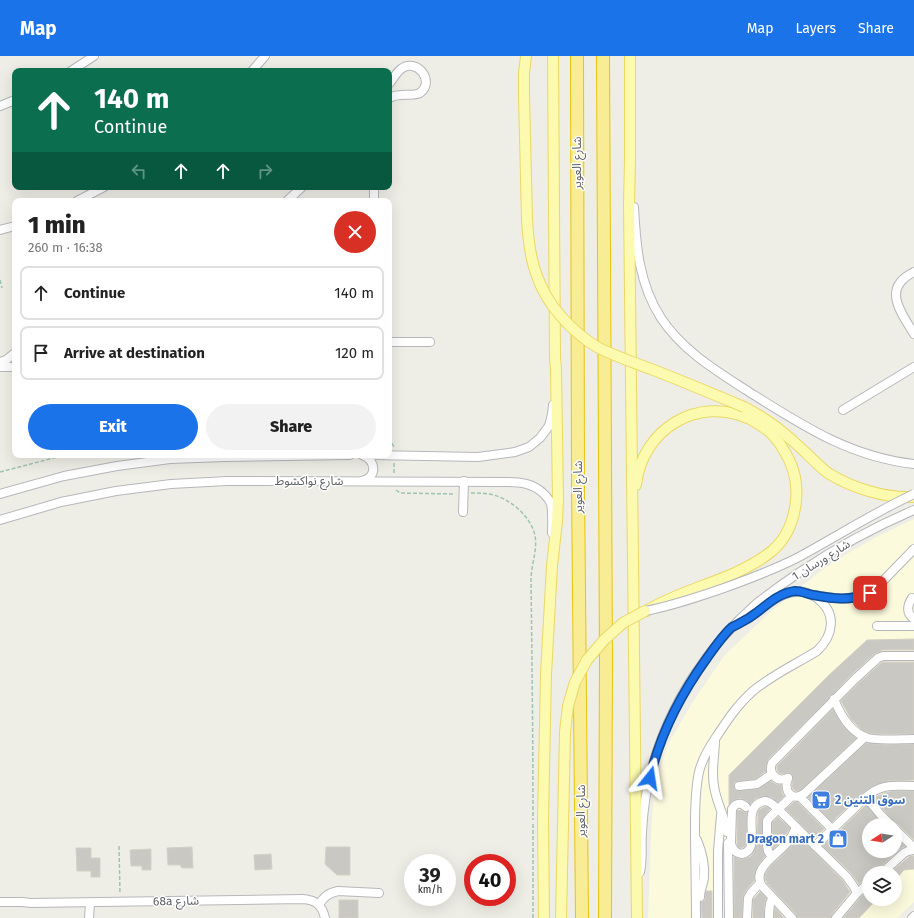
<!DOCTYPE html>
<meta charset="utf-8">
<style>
body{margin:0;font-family:"Fira Sans","Noto Sans Arabic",sans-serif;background:#f2f2f2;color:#222;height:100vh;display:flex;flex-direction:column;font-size:15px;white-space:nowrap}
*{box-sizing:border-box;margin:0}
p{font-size:13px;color:#767676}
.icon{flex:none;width:22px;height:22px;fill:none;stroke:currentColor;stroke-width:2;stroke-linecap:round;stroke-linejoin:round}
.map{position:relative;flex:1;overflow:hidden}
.details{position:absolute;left:12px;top:142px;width:380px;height:260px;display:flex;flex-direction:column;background:#fff;border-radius:8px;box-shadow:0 4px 16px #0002}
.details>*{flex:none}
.guide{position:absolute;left:12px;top:12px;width:380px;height:122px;border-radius:8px;box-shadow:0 4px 16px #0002;background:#0b6e4f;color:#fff;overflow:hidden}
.needle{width:26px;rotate:258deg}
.buttons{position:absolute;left:862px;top:762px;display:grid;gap:8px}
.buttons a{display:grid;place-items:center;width:40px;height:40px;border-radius:50%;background:#fff;box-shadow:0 4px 16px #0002;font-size:20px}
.speed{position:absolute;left:404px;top:798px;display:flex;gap:8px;font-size:20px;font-weight:700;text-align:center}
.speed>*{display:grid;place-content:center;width:52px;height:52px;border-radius:50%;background:#fff;box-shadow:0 4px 16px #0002;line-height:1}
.speed small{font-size:10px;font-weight:400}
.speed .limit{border:6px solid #d22;background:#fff;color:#111}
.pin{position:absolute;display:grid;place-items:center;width:34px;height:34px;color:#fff;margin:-17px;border-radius:8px;box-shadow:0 2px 6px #0006}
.me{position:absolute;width:44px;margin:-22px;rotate:15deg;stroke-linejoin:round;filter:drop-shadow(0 0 3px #0008)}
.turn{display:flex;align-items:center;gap:14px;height:84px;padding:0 16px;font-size:18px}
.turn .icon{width:52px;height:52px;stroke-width:2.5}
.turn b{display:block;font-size:28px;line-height:34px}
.lanes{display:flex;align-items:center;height:38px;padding:0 16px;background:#0003;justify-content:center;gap:20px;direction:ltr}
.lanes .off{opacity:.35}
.round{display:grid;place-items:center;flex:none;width:42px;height:42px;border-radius:21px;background:#f2f2f2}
.head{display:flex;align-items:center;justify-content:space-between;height:68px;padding:0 16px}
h1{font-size:24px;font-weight:800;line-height:30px}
.cta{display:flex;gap:8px;margin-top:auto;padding:8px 16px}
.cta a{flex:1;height:46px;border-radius:24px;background:#1a73e8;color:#fff;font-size:16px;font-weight:800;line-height:46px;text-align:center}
.cta a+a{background:#f2f2f2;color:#222}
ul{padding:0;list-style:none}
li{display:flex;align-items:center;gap:12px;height:54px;margin:0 8px 6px;padding:0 8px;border:2px solid #e0e0e0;border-radius:8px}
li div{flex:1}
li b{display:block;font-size:15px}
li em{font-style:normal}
header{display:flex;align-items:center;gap:24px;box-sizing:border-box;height:56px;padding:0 20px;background:#1a73e8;color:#fff}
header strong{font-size:19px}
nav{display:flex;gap:22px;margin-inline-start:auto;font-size:14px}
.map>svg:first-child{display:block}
</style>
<header>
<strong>Map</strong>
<nav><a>Map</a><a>Layers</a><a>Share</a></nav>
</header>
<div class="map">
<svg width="914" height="862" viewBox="0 0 914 862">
<rect width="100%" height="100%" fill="#efeee6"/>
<path fill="#fcfadd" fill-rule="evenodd" d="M914,463V846L904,855L897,862H648L651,777L654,734L667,690L692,647L724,600L769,557L818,517L835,505L876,481ZM869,769H895V795H869ZM869,817H895V843H869Z"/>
<g fill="#cac8c2" stroke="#d3d1c4">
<polygon points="914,583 914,594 883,594 874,598 851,619 833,638 830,639 829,642 768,703 766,710 766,715 755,723 738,725 735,726 734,728 734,731 735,734 740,735 758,733 771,725 775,728 781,729 782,737 784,740 778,746 771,741 764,740 756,742 750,748 747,745 740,742 734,744 729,748 729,719 828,620 867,584"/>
<polygon points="884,606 914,606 914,678 878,678 870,677 864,675 860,672 851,663 841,645 859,627 881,607"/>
<polygon points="833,653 843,670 848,675 856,682 802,733 798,735 795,735 792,731 793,723 792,718 789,717 783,718 779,717 777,714 777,710"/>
<polygon points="866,687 884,689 914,688 914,724 888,725 875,729 862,737 832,766 808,741"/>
<polygon points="894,735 914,735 914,784 899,769 896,768 874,742 884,737"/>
<polygon points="794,746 797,746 824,773 815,782 786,753"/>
<polygon points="866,749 883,769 869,769 869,795 895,795 895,781 905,790 900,793 878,813 877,817 869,817 869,822 865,823 859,828 851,817 823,790"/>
<polygon points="764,751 767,751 770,753 763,762 762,765 762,790 763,796 765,800 758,809 755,816 754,825 747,833 743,840 742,862 734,862 734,801 739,803 743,803 750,801 754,796 757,787 758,757 759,754"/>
<polygon points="740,754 745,756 747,756 746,786 745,790 742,792 738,791 737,787 737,755"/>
<polygon points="778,761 790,772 783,783 773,793 772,767"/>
<polygon points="798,780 843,825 850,836 832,858 831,862 797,862 796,858 767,827 765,823 765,819 767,815 771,810 791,791"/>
<polygon points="192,791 193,812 182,812 180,809 168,809 167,792"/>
<polygon points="326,791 350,791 350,819 337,819 325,808"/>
<polygon points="76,792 91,792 91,802 100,802 100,821 91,821 91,815 77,815"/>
<polygon points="151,793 151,814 142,814 142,810 131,810 130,794"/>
<polygon points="271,798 272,813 255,814 254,799"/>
<polygon points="910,800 914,800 914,813 904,814 895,824 895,817 890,817"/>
<polygon points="869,834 869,843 877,843 859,862 843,862 861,841"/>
<polygon points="706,835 712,835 712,862 702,862 701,846 705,844"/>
<polygon points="760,836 766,842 764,851 764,862 753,862 753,844"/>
<rect x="339" y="844" width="19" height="18"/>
<polygon points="775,852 784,862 774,862"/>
</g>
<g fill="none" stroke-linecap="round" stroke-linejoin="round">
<g stroke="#b6b7bc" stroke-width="10">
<g id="minor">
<polyline points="71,15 94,0"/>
<polyline points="252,15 265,0"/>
<path d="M389,28C393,23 396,17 401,13C416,1 436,25 420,37C414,40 407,38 401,39C397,39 393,40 389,42"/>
<polyline points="0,50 15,44"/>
<polyline points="374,131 374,145"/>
<polyline points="77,145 104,131"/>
<polyline points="287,145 302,131"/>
<path d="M634,151C636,190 639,228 661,262C682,294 715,314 746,334C800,368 849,401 914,408"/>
<polyline points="0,174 15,170"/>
<path d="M914,216C881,232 901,256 914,278"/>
<polyline points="389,286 430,286"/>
<polyline points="0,306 6,304 15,297"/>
<polyline points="0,311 15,311"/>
<polyline points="843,354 914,311"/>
<path d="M362,399C376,404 378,421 362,425"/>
<polyline points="372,399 478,401 515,396 529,391 540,382 549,370 552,358 553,349"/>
<polyline points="0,438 64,420 117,410 170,403 224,401 350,399"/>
<polyline points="463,456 464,425"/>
<path d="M0,464L61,446L116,435L171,428L227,425L506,426C520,426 533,427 544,438C547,441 550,445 551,448C553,457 552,468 552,477"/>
<path d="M815,539C838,543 855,547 876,532L914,493"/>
<path d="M912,542C907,550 906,557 914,563"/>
<polyline points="877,570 914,570"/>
<path d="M834,643C840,658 851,677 868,682C879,685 902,683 914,683"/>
<path d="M715,683C715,699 711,715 714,730C716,746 725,760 727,776"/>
<path d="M788,722C777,727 768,718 772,707L855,623L878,602L883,600H914"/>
<path d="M788,722C783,735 792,747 805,737L865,681"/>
<polyline points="739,730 757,728 772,718"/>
<polyline points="800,741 832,773"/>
<polyline points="866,741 880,758 891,769"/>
<path d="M746,751C741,746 735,747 732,753L731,787C732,794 736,797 742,798C746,797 748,796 750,792C756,780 745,755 759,747C767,742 772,748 778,753L847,821L854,831L857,837"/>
<polyline points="895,773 914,792"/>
<path d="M697,784C702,796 705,809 704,822C703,829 700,834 700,841"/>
<polyline points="728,787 729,862"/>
<path d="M815,790L866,741C882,727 894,730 914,730"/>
<polyline points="772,801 768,795 767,789 767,765 770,761 792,740"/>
<path d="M640,816C643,803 641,790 642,777C643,755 646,733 652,712C669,649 707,591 756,548C770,537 785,526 800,516C836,492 874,471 914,454"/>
<polyline points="882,817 904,797 908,795 914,794"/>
<path d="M0,846H22L31,847L303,843C316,844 322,849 325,862"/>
<path d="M319,849C324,840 329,837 338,835L379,837"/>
<polyline points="89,862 90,847"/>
<path d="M696,862C696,832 695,801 695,770C695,752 695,734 699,716C702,704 708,693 715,683C726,666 737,649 753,635C772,619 796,608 817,595C834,579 837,557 817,542C810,537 803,534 794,536C774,539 761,555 744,565"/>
<polyline points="718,862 718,795 721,759"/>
<polyline points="747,862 748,842 751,837 760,827"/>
<path d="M769,862C769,854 769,849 772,842"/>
<path d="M792,862L762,830C751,813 777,799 787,787C791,782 794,777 796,771"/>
<polyline points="836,862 857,837 869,827"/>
<polyline points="912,862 914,860"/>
</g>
</g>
<g stroke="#ebd863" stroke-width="12">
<g id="major">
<polyline points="526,0 524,17 524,39 527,163"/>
<polyline points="630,0 630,105 629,148 637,862"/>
<path d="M744,351C763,361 779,372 794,386C806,396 816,408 828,417C852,432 884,442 912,441"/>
<path d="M636,429C642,373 698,339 750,363C759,368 770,374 776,383C779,386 781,389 783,393C793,408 798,426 796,445C794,464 787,482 772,495C761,504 748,511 735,517C706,530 674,538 646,555"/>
<polyline points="544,862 543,764 546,618 552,510 557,465 558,443 556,313 555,302 553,0"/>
<polyline points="561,862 565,676"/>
</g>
</g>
<g stroke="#e9c40b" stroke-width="14">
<g id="highway">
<polyline points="577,0 578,428 582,862"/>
<polyline points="603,0 606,603 605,862"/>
</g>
</g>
<g stroke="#9dc5ae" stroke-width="1.5" stroke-dasharray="4 2" stroke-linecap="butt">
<polyline points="0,224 2,232"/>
<polyline points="389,382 394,391"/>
<polyline points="394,407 394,417"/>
<polyline points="0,416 65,399"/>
<polyline points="396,434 400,437 455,438"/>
<path d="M471,437C477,437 483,437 489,438C507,441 526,456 533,473C540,490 531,506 531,524C532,604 533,684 533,764"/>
<polyline points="119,790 120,838"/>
<polyline points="533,862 533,768"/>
</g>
<use href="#minor" stroke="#fff" stroke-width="8"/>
<use href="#major" stroke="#fbfaaf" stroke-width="10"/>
<use href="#highway" stroke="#f8ed94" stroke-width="12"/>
<g stroke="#b6b7bc" stroke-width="10" stroke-linecap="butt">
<path id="minor-bridge" d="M645,555C672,550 698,541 724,532C749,523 773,514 797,502C836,481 873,457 914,438"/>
</g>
<g stroke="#ebd863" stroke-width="12" stroke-linecap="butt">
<g id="major-bridge">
<path d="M527,163C528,183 530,202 537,220C547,249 571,275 597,291C614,300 633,306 651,313C682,325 713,338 744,351"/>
<polyline points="565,676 568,650 575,626 587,604 604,584 623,567 645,555"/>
</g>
</g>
<use href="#minor-bridge" stroke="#fff" stroke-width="8"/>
<use href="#major-bridge" stroke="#fbfaaf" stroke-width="10"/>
</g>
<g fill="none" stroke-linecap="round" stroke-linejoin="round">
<g stroke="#114b97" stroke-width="10">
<path id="route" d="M650,722C660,678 681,638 707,602C714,592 723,579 732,571C735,570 738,568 740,567C746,564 751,561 756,557C768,548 779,537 795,535C802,535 807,538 813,539C834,543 850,545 870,537"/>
</g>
<use href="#route" stroke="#1a73e8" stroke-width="7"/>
</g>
<defs>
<g id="supermarket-square" transform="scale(1)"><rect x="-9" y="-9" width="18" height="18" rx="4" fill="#3f7fe0" stroke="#fff"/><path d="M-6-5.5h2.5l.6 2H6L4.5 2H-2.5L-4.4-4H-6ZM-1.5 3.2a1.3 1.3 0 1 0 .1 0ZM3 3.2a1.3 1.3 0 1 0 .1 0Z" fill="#fff"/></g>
<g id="shop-square" transform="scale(1)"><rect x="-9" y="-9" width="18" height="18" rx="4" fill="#3f7fe0" stroke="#fff"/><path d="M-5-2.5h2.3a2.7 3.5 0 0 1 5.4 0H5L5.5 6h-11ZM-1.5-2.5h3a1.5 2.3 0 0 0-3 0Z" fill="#fff"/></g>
</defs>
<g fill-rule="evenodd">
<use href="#supermarket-square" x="821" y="744"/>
<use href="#shop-square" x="838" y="783"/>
</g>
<g text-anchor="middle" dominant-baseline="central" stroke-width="3" stroke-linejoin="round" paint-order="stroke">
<g font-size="12" fill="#5d6065" stroke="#fff">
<text transform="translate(577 107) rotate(-90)">شارع العوير</text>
<text x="309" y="425">شارع نواكشوط</text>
<text transform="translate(578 431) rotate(-90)">شارع العوير</text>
<text transform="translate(821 504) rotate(-32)">شارع ورسان 1</text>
<text transform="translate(581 755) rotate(-90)">شارع العوير</text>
<text transform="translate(176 845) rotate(-1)">68a شارع</text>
</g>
<g font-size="12" font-weight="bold" fill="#366cbe" stroke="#fff" text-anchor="start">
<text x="835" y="744">سوق التنين 2</text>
<text x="824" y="783" text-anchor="end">Dragon mart 2</text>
</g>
</g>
</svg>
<div class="buttons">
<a><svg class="needle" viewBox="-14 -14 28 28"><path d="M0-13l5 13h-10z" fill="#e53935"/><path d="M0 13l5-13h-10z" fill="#767676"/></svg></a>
<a><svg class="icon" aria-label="layers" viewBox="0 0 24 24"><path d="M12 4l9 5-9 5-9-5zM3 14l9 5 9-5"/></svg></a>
</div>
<div class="speed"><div>39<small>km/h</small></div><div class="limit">40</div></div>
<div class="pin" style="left:870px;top:537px;background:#d93025"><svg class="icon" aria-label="arrive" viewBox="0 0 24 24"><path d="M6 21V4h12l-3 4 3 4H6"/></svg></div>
<svg class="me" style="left:650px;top:722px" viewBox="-20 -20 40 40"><path d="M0-17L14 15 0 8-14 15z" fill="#1a73e8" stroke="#fff" stroke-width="4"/></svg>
<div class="guide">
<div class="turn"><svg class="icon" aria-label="ahead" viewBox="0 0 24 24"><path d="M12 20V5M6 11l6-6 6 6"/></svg><div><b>140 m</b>Continue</div></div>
<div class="lanes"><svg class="icon off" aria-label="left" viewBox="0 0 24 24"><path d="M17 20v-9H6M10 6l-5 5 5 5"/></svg><svg class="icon" aria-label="ahead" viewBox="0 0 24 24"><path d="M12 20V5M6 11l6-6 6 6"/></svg><svg class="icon" aria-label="ahead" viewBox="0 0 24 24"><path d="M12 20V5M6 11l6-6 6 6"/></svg><svg class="icon off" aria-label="right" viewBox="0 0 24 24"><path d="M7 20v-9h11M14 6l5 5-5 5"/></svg></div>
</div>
<section class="details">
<div class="head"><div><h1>1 min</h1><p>260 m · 16:38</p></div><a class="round" style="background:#d93025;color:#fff"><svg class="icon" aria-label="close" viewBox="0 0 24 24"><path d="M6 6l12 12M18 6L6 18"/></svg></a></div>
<ul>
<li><svg class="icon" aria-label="ahead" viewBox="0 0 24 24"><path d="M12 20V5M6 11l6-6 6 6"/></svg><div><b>Continue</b></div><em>140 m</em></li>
<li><svg class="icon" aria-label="arrive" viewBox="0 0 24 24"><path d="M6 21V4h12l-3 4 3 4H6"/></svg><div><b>Arrive at destination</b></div><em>120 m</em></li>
</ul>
<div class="cta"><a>Exit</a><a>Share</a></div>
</section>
</div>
